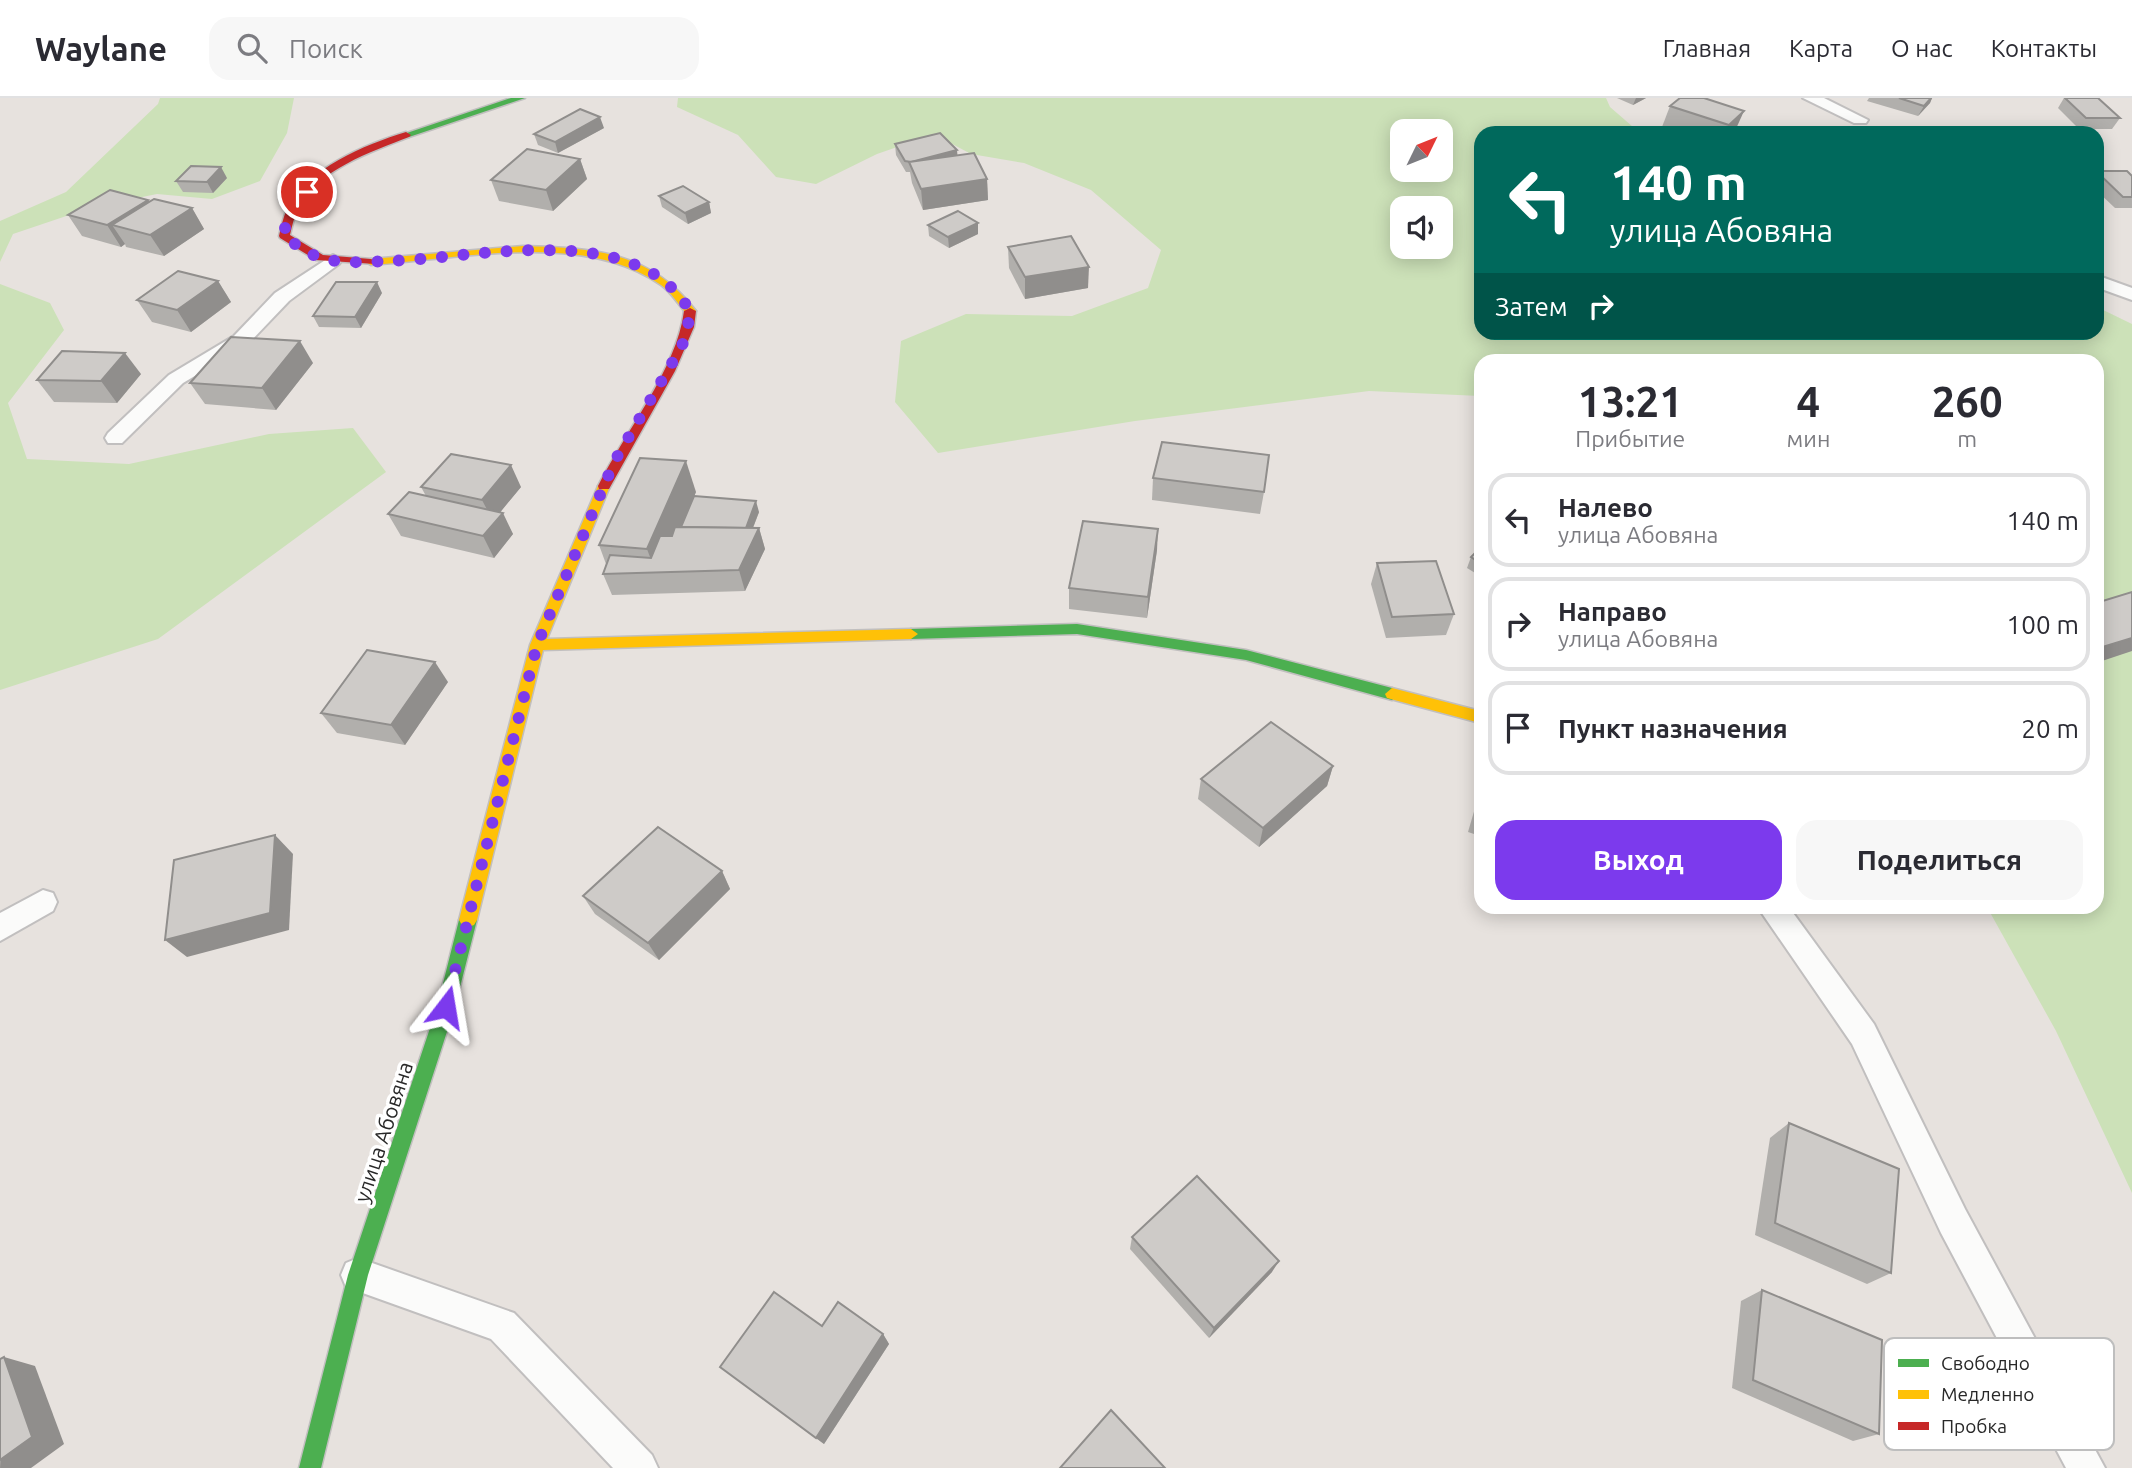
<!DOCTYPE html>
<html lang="ru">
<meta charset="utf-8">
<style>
body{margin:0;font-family:Ubuntu,sans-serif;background:#f7f7f7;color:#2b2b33;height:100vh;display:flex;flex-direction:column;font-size:26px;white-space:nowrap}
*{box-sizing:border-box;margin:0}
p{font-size:23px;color:#7c7c81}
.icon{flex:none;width:38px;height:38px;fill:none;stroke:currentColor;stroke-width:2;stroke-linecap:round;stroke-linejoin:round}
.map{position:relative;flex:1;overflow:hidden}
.details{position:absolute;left:1474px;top:256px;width:630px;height:560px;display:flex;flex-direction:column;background:#fff;border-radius:21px;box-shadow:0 4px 18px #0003}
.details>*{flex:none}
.guide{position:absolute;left:1474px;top:28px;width:630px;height:214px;border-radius:21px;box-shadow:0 4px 18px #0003;background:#00695c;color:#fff;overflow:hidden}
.needle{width:46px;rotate:47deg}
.fabs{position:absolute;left:1390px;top:21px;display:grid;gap:14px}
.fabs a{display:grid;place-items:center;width:63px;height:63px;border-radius:14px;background:#fff;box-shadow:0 4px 18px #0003;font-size:35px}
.pin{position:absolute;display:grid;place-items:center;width:60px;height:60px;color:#fff;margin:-30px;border:4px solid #fff;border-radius:50%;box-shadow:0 2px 7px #0007}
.me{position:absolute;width:77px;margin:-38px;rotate:14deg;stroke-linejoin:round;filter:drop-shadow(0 0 5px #0008)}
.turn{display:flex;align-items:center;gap:24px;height:147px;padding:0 21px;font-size:32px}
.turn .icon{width:91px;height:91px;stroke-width:2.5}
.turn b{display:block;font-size:49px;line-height:60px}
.then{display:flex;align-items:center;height:66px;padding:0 21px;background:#0003;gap:14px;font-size:26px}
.eta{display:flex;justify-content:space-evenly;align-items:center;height:119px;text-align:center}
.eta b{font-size:42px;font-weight:700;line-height:49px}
.action{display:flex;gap:14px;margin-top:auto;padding:14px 21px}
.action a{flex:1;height:80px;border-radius:21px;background:#7c3aed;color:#fff;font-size:28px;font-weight:700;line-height:80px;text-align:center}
.action a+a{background:#f7f7f7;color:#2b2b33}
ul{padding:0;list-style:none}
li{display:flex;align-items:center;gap:21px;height:94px;margin:0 14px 10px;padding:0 7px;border:4px solid #e1e1e2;border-radius:21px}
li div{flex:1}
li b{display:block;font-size:26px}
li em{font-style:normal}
header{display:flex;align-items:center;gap:42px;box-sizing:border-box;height:98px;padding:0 35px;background:#fff;border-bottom:2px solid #e1e1e2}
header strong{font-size:33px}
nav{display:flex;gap:38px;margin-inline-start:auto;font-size:24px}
.search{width:490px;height:63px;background:#f7f7f7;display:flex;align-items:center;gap:18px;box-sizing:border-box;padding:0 24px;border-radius:21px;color:#7c7c81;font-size:26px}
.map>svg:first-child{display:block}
</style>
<header>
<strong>Waylane</strong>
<div class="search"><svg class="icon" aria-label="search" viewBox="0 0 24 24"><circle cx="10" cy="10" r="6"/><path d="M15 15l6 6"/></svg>Поиск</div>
<nav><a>Главная</a><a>Карта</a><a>О нас</a><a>Контакты</a></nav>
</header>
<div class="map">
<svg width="2132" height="1370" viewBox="0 0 2132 1370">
<rect width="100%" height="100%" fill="#e7e2de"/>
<g fill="#cce1b8" fill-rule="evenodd">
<polygon points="160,0 294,0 287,35 260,83 212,101 157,96 93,109 13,136 0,164 0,123 66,94 158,6"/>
<path d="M678,0H1606L1610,9L1640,35H1480V234H2096L2097,209L2132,226V1095L2056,933L1987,809L2096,808V262H1480V298L1369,293L1135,323L938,355L895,304L901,243L966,216L1072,218L1148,190L1161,152L1091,92L1024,65L971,56L941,40L926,39L877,56L816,86L776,79L738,37L677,9ZM1402,33H1440V72H1402ZM1402,110H1440V149H1402Z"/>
<polygon points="0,186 50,205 64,232 8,305 27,361 129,366 269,336 353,330 386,374 158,541 0,592"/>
</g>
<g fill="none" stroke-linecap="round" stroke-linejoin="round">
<g stroke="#c1bfbf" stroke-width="4">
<g id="lane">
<polygon points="1803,0 1824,0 1868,22 1866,25 1854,25"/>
<polygon points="333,157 342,162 339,166 289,203 248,246 183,285 122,345 108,345 105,340 108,335 169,277 234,238 275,195"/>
<polygon points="2096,177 2132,190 2132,202 2096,189"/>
<polygon points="43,792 53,795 57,804 53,813 0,843 0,815"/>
<polygon points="1757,808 1788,808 1874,926 1965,1111 2105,1370 2066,1370 1941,1135 1852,946"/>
<polygon points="358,1160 514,1215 652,1357 658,1370 613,1370 491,1241 346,1189 341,1177 346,1165"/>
</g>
</g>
<g stroke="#c1bfbf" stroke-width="3">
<g id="fast">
<polygon points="511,0 525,0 409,39 401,37"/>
<polygon points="1077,526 1246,552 1392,590 1399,596 1392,602 1246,562 1077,536 911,541 904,536 911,531"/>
<polygon points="468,815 474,817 477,822 455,909 368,1177 321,1370 299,1370 348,1177 437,909 459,822 462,817"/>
</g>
</g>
<g stroke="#c1bfbf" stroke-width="3">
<g id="slow">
<path d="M523,148C593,150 650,153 696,213L686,215C678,206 671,194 661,187C583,132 460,161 371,167L366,164L371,161Z"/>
<polygon points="604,384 610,388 547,541 911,531 918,536 911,541 543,552 477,822 474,827 468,829 462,827 459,822 530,547 598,388"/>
<polygon points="1392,590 1480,613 1480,625 1387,600 1385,596"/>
</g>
</g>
<g stroke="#c1bfbf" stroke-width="3">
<g id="jam">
<path d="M406,34L411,37L409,39C371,54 318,71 298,111C294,119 292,128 290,137L323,157L371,161L376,164L375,166L316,162L280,140L279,138C281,129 283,120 287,111C308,70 364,47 406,34Z"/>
<path d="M690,210L696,213L694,229L675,273L609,391H599L598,388C624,335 677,271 684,213Z"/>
</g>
</g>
<use href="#lane" fill="#fbfbfa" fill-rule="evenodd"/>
<use href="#fast" fill="#4caf50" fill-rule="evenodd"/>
<use href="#slow" fill="#ffc107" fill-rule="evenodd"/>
<use href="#jam" fill="#c62828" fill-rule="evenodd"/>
</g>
<g fill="#b1afac">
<polygon points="1617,0 1646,0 1633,7"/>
<polygon points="1704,0 1735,33 1734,35 1681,35 1662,29 1670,8"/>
<polygon points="1869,0 1932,0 1930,5 1918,18 1867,3"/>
<polygon points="2064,0 2098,0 2120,20 2112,31 2079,31 2058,10"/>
<polygon points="604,30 558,55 538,47 534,36"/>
<polygon points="895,46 957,57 987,81 988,102 923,112 912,85 910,74 906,74 896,57"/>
<polygon points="580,61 587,81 553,113 499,103 491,82"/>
<polygon points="2096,73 2132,78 2132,110 2115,110 2096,92"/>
<polygon points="227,80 213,95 183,94 176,83"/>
<polygon points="659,98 709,104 711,115 688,126 662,109"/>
<polygon points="148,102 149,104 192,110 204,131 164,158 126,149 125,146 121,149 82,138 68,117"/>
<polygon points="978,125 978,136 949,150 929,138 928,127"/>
<polygon points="1008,149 1088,190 1025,201 1009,170"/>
<polygon points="218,183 231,204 191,234 152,224 137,202"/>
<polygon points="382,195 361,230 319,229 313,218"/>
<polygon points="1919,234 1951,234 1950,236 1923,239"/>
<polygon points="313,265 276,312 205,306 190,285"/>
<polygon points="141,276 117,305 54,304 37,282"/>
<polygon points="1153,380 1264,394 1260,416 1152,402"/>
<polygon points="421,389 521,389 500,414 513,436 494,460 401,438 388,416 426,398"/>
<polygon points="696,394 694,398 759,414 753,430 759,430 765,451 745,493 612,497 603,476 606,466 599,447"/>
<polygon points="1480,450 1480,478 1467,470 1471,459"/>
<polygon points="1157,452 1147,520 1069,511 1069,490"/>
<polygon points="1377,465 1454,516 1446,537 1386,540 1371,486"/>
<polygon points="448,584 405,647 337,635 321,615"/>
<polygon points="1333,668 1327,688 1259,749 1198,701 1201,681"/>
<polygon points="1480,693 1480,738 1468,734"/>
<polygon points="722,773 730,791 659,862 595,816 583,798"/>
<polygon points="1789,1025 1891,1175 1867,1186 1755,1137 1770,1040"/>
<polygon points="1132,1139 1272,1174 1209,1240 1130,1151"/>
<polygon points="1762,1192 1879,1336 1853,1343 1732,1290 1741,1203"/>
<polygon points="822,1228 883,1236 889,1246 824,1346 720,1269"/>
</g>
<g fill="#908e8c">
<polygon points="1636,0 1646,0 1633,7"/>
<polygon points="1931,0 1932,0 1930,5 1918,18 1924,8"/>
<polygon points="1744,13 1735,33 1734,35 1725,35 1729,27"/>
<polygon points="600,19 604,30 558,55 555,44"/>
<polygon points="957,52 958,63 911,64"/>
<polygon points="580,61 587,81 553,113 546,92"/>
<polygon points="221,69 227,80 213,95 207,84"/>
<polygon points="987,81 988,102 923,112 921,91"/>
<polygon points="148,102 162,123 112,127 125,146 121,149 107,127"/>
<polygon points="709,104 711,115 688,126 685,115"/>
<polygon points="192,110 204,131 164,158 150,137"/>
<polygon points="978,125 978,136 949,150 948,139"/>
<polygon points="1089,169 1088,190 1025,201 1025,179"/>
<polygon points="218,183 231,204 191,234 177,212"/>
<polygon points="377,184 382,195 361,230 355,219"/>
<polygon points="1926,234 1951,234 1950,236 1923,239"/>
<polygon points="300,243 313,265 276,312 262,290"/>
<polygon points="125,255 141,276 117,305 101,283"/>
<polygon points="686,363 696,394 662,474 656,475 647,451"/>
<polygon points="511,367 521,389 493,423 482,402"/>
<polygon points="756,403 759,414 747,445 744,434"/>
<polygon points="503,415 513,436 494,460 483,438"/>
<polygon points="759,430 765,451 745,493 739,472"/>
<polygon points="1158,431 1157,452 1147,520 1148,499"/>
<polygon points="2132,540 2132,553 2096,565 2096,551"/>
<polygon points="435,564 448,584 405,647 391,627"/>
<polygon points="1333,668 1327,688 1259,749 1263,730"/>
<polygon points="275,737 293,756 289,832 187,859 165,842"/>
<polygon points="722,773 730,791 659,862 648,845"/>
<polygon points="1279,1163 1272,1174 1209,1240 1214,1230"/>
<polygon points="883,1236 889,1246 824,1346 816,1340"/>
<polygon points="4,1259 35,1268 64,1346 31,1370 0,1370"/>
</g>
<g fill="#cecbc8" stroke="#908e8c" stroke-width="2">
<polygon points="1680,0 1704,0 1744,13 1729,27 1670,8"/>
<polygon points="1899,0 1931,0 1924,8"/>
<polygon points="2065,0 2098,0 2120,20 2086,20"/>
<polygon points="580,11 600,19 555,44 534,36"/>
<polygon points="940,35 957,52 911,64 905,63 895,46"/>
<polygon points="527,51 580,61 546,92 491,82"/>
<polygon points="974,55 987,81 921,91 909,64"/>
<polygon points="191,68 221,69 207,84 176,83"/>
<polygon points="2096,73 2127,73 2132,78 2132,99 2123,99"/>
<polygon points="683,88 709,104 685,115 659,98"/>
<polygon points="110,92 148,102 107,127 68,117"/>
<polygon points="154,101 192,110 150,137 112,127"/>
<polygon points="958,113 978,125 948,139 928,127"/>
<polygon points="1071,138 1089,169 1025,179 1008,149"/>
<polygon points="178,173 218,183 177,212 137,202"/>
<polygon points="336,184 377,184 355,219 313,218"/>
<polygon points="231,239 300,243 262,290 190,285"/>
<polygon points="62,253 125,255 101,283 37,282"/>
<polygon points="1162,344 1269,357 1264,394 1153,380"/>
<polygon points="451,356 511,367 482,402 421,389"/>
<polygon points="640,360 686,363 647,451 599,447"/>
<polygon points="409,394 503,415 483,438 388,416"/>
<polygon points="694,398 756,403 746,430 681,429"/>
<polygon points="1083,423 1158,431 1148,499 1069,490"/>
<polygon points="675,429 759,430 739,472 603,476 610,457 651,460 660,438 672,438"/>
<polygon points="1480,450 1480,465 1471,459"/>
<polygon points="1436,463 1454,516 1392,519 1377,465"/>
<polygon points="2132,494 2132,540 2096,551 2096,505"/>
<polygon points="367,552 435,564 391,627 321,615"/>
<polygon points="1271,624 1333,668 1263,730 1201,681"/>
<polygon points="658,729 722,773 648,845 583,798"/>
<polygon points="275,737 270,815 165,842 174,762"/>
<polygon points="1789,1025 1899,1071 1891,1175 1775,1125"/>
<polygon points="1197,1078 1279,1163 1214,1230 1132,1139"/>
<polygon points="1762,1192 1882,1242 1879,1336 1753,1282"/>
<polygon points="774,1194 822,1228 838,1204 883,1236 816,1340 720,1269"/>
<polygon points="4,1259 32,1339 0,1362 0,1261"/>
<polygon points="1111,1312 1165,1370 1060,1370"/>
</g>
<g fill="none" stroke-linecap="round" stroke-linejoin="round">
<path stroke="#7c3aed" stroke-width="12" stroke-dasharray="0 21.6" d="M307,94C292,107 286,117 284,138C293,144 301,152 311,156C335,167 364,164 389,163C478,160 639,120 691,215L682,248L614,364L537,547L446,909"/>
</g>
<g text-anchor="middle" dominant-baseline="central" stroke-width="7" stroke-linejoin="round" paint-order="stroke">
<g font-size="21" fill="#282828" stroke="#fff">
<text transform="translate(383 1034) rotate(-72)">улица Абовяна</text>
</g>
</g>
<rect x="1884" y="1240" width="230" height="112" rx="10" fill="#fff" stroke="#bebebe" stroke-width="2"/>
<rect x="1898" y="1261" width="31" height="8" fill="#4caf50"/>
<rect x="1898" y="1292" width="31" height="9" fill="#ffc107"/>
<rect x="1898" y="1324" width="31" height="8" fill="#c62828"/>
<g font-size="19" fill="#282828">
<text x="1941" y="1272">Свободно</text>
<text x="1941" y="1303">Медленно</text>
<text x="1941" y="1335">Пробка</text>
</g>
</svg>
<div class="fabs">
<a><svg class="needle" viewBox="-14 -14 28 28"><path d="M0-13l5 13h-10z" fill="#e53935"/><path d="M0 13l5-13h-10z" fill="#7c7c81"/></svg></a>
<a><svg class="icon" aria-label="sound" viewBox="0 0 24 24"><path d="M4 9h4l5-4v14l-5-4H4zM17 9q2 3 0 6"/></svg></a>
</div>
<div class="pin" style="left:307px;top:94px;background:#d93025"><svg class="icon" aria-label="arrive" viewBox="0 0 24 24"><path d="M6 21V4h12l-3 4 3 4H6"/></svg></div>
<svg class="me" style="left:446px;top:909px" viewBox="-20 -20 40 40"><path d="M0-17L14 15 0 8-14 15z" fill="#7c3aed" stroke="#fff" stroke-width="4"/></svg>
<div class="guide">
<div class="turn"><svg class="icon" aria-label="left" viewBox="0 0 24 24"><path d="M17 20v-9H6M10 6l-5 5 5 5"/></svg><div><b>140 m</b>улица Абовяна</div></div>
<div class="then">Затем<svg class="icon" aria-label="right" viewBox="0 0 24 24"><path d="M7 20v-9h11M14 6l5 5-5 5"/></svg></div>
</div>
<section class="details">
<div class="eta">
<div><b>13:21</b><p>Прибытие</p></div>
<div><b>4</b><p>мин</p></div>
<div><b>260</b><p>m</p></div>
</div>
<ul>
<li><svg class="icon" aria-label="left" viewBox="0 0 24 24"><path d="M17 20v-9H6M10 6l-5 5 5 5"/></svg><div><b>Налево</b><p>улица Абовяна</p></div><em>140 m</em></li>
<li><svg class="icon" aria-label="right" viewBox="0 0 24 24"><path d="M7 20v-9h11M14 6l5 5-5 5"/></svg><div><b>Направо</b><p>улица Абовяна</p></div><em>100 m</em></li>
<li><svg class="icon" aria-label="arrive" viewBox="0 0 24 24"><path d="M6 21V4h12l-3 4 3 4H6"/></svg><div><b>Пункт назначения</b></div><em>20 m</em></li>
</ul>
<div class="action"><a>Выход</a><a>Поделиться</a></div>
</section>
</div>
